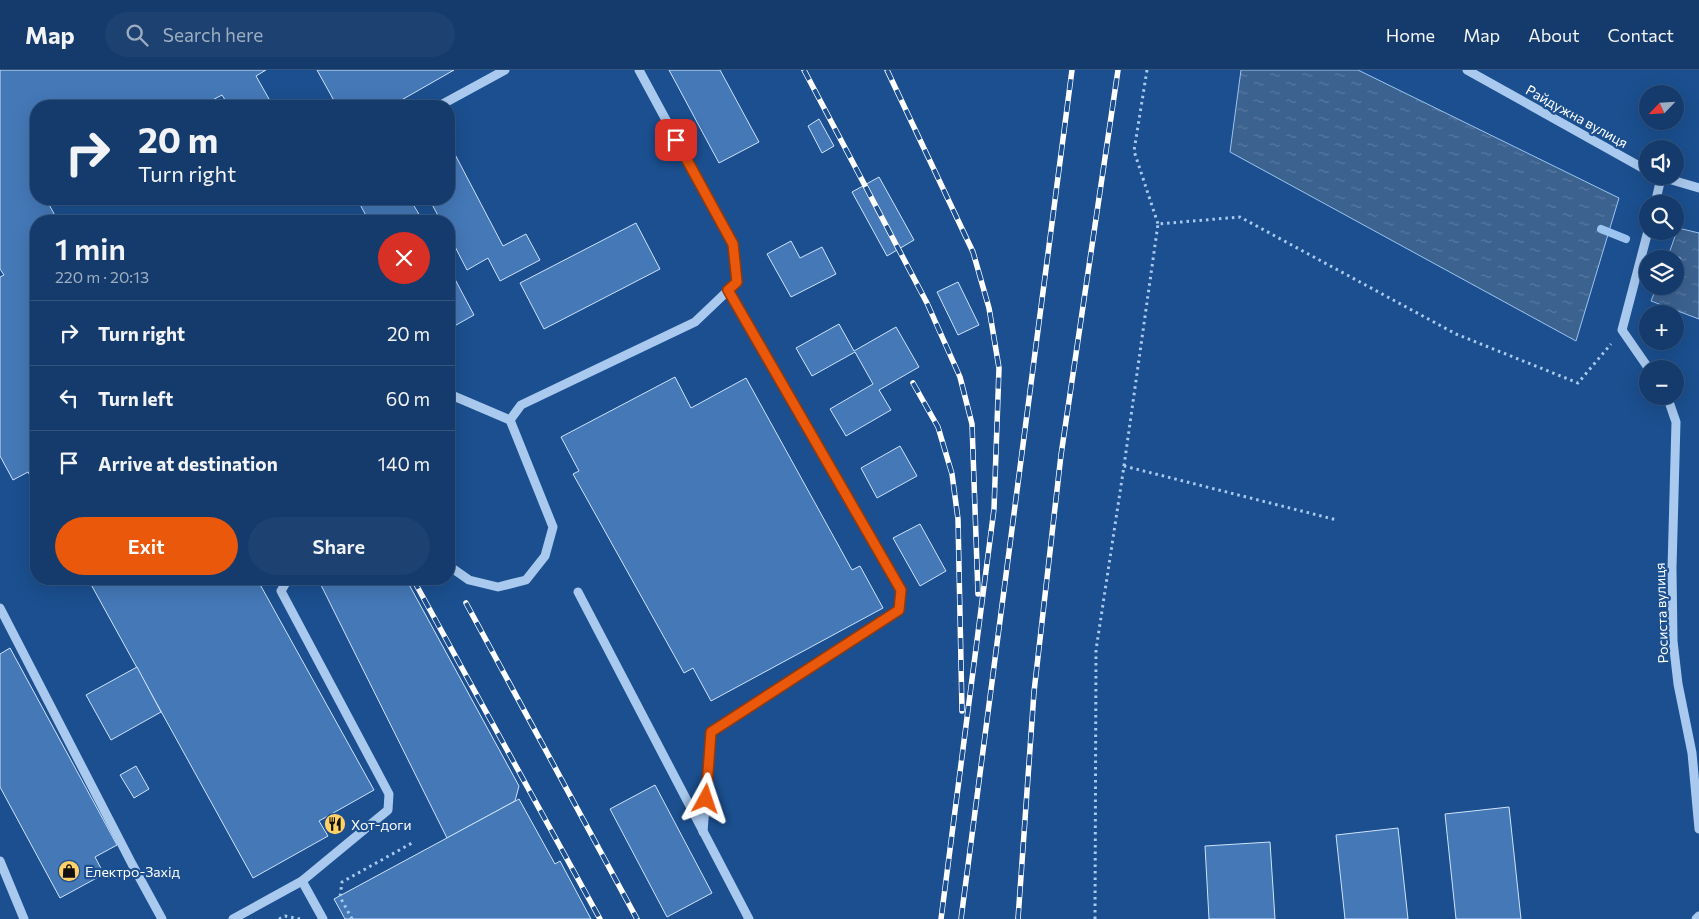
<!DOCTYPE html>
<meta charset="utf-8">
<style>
body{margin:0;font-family:Commissioner,sans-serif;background:#1d4271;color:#f1f3f6;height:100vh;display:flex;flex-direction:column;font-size:19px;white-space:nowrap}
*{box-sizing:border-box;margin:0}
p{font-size:16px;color:#9dadc1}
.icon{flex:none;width:28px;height:28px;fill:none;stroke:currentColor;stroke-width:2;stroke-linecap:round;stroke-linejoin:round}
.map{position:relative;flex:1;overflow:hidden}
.side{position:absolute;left:30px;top:145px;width:425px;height:370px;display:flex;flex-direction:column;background:#143b6b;border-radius:20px;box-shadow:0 5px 20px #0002,0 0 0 1px #33557e}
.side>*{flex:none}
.hud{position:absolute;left:30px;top:30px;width:425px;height:105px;border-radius:20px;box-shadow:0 5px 20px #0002,0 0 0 1px #33557e;background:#143b6b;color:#f1f3f6;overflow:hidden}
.needle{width:32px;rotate:245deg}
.fabs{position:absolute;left:1639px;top:15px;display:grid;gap:10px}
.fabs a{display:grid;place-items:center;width:45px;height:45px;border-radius:50%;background:#143b6b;box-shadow:0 5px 20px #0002,0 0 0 1px #33557e;font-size:25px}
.pin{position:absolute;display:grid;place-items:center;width:42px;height:42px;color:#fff;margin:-21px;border-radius:10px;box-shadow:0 2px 8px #0006}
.me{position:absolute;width:55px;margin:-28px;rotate:5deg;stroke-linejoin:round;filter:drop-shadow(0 0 4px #0008)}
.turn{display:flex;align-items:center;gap:18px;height:105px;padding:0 25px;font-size:22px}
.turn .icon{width:65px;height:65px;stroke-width:2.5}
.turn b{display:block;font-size:35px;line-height:42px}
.round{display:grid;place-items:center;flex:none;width:52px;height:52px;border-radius:26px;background:#1d4271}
.overview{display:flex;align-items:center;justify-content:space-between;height:85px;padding:0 25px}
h1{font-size:30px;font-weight:600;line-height:38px}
.primary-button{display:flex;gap:10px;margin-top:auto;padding:10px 25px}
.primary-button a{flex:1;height:58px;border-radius:30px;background:#ea580c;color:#fff;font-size:20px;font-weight:600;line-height:58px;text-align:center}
.primary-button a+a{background:#1d4271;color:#f1f3f6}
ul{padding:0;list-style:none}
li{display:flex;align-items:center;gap:15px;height:65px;padding:0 25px;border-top:1px solid #33557e}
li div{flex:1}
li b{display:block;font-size:19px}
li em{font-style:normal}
header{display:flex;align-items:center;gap:30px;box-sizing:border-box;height:70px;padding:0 25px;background:#143b6b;border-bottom:1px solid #33557e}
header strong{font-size:24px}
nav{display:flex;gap:28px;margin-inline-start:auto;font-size:18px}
.search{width:350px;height:45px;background:#1d4271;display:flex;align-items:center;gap:12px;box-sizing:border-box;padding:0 18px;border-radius:28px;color:#9dadc1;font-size:19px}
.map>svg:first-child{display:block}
</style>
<header>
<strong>Map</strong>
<div class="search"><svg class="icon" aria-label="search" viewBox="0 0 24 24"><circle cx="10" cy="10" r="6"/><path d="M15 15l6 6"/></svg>Search here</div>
<nav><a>Home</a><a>Map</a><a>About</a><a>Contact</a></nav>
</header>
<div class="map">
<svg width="1699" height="849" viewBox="0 0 1699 849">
<defs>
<pattern id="water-ripples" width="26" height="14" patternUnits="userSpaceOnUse" patternTransform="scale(1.25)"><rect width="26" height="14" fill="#3c6290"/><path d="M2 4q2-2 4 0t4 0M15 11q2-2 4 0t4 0" fill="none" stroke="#597aa1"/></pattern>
</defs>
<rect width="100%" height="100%" fill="#1b4f8f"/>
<g fill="url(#water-ripples)" stroke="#9cc4f0">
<polygon points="1241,0 1358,0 1619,128 1576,271 1230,82"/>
<polygon points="1678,158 1699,163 1699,249 1651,231 1657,216 1675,216 1675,189 1667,189"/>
</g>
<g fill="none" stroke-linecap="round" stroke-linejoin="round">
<g stroke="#9cc4f0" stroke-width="8">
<polyline points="1601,159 1626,169"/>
<polyline points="1663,184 1677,190"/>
</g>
</g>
<g fill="#4478b7" stroke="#cfe3fa">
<polygon points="0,0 266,0 256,6 273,36 229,36 222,25 201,36 36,36 36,129 46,129 58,151 36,151 36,416 28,402 13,410 0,386 0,207 4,205 0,199"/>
<polygon points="317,0 454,0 391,36 337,36"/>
<polygon points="669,0 720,0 759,72 719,93"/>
<polygon points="819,49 834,76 822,83 808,56"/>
<polygon points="449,73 503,176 526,164 540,190 500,211 488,188 467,200 449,165 449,151 441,151 429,129 449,129"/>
<polygon points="879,107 914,170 887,186 852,122"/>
<polygon points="357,129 410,129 423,151 369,151"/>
<polygon points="636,153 660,199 544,259 520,213"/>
<polygon points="791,171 800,188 822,177 836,204 791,227 767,184"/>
<polygon points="449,198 474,245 449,259"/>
<polygon points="958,212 979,255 958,265 937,222"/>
<polygon points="839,254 854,281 896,257 919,297 879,320 891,340 846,366 830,339 873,314 855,282 812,306 796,278"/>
<polygon points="675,307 691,338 746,308 852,500 860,496 883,538 711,631 693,598 684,603 573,404 579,401 561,367"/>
<polygon points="900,376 917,406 877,428 861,398"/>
<polygon points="920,454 946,501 920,516 893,468"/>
<polygon points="88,509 257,509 374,720 319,751 328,766 253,808"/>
<polygon points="318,509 406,509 519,716 515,731 447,768"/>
<polygon points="10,578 117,775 95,787 104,804 60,828 0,717 0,584"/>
<polygon points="137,597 161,642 111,670 86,625"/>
<polygon points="136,696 149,719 134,728 120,705"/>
<polygon points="655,715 712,823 667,847 610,739"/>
<polygon points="519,729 555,794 560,791 591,849 345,849 334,829"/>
<polygon points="1509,737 1521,849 1456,849 1445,744"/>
<polygon points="1398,758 1408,849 1345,849 1336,765"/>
<polygon points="1270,772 1275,849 1209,849 1205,776"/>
</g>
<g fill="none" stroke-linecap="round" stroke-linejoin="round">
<g stroke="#a9c9ee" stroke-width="3" stroke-dasharray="2.5 4" stroke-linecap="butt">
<polyline points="1147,0 1134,81 1158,154"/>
<polyline points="1124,396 1158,154 1240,147 1456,264 1578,313 1611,274"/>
<polyline points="279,849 285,846 300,849"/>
<polyline points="352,849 340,827 342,812 412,773"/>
<polyline points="1095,849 1096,580 1124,396 1337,450"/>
</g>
<g stroke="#a9c9ee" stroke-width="9">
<polyline points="1467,0 1648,101"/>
<polyline points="439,36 505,0"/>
<polyline points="1658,106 1699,118"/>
<polyline points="1655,134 1661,108"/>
<polyline points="1648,161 1622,260 1649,299"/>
<polyline points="449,324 510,350"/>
<polyline points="1667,326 1676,352 1672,498 1673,571 1678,614 1692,683 1699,759"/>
<polyline points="449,496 469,510 498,517 526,510 545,486 553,457 510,350 521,335 695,252 737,212 733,174 639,0"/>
<polyline points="578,522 749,849"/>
<polyline points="0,538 132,794 162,849"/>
<polyline points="703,762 711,661 899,540 901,520 728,220"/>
<polyline points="0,791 24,849"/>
<polyline points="302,811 323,849"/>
<polyline points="233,849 302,811 388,740 389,724 281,521 288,509"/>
<polyline points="1696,849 1699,846"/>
</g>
<g stroke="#fff" stroke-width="5.5">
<g id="rail">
<polyline points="804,0 927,233 960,307 972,354 978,524"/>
<polyline points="887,0 973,182 989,238 999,298 994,439 941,849"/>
<polyline points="913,313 938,357 952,404 958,449 962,641"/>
<polyline points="413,509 600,849"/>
<polyline points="466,533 637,849"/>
<polyline points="961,849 1072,0"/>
<polyline points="1018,849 1034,622 1061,385 1118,0"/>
</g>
</g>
<use href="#rail" stroke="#1b4f8f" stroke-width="4" stroke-dasharray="11" stroke-linecap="butt"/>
</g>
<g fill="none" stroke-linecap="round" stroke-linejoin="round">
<g stroke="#983908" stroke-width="12">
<polyline id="route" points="676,70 733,174 737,212 728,220 901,520 899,540 711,662 706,729"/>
</g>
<use href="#route" stroke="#ea580c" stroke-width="9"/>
</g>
<defs>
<g id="restaurant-disc" transform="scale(1.125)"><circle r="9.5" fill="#ffd166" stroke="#1b4f8f"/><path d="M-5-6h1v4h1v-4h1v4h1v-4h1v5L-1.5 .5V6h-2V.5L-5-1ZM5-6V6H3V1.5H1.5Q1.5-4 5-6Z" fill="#111"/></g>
<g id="shop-disc" transform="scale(1.125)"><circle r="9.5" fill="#ffd166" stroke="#1b4f8f"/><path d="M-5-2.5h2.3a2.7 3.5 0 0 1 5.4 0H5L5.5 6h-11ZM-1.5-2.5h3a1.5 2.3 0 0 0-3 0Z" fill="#111"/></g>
</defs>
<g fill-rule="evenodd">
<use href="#restaurant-disc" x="335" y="754"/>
<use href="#shop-disc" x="69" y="801"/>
</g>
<g text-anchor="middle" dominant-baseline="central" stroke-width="4.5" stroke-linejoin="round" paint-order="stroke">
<g font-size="14" fill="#fff" stroke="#1b4f8f">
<text transform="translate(1577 46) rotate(29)">Райдужна вулиця</text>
<text transform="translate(1661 543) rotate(-92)">Росиста вулиця</text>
</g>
<g font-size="14" fill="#fff" stroke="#1b4f8f" text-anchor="start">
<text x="351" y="754">Хот-доги</text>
<text x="85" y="801">Електро-Захід</text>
</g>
</g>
</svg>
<div class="fabs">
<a><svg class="needle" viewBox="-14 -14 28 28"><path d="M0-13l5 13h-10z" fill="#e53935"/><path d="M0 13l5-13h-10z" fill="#9dadc1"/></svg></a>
<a><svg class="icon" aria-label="sound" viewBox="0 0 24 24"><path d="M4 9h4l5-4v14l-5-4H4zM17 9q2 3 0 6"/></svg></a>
<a><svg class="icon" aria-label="search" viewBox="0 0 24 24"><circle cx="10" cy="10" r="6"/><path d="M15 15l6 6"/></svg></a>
<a><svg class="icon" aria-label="layers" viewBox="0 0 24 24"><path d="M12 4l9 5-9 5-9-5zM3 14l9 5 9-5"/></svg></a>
<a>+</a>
<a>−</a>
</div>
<div class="pin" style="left:676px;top:70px;background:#d93025"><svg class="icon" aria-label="arrive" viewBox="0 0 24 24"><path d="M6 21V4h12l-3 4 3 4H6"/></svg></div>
<svg class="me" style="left:706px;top:729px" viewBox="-20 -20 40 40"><path d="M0-17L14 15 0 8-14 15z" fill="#ea580c" stroke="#fff" stroke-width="4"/></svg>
<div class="hud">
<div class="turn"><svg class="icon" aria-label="right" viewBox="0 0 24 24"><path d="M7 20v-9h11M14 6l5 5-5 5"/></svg><div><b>20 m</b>Turn right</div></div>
</div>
<section class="side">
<div class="overview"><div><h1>1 min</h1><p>220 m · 20:13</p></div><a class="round" style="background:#d93025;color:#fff"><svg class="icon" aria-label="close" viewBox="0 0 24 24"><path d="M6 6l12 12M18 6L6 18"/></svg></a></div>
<ul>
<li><svg class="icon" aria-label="right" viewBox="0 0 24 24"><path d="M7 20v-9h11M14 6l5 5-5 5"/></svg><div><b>Turn right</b></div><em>20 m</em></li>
<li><svg class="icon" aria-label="left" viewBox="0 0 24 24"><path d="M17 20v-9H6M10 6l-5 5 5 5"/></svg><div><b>Turn left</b></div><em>60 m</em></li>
<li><svg class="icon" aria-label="arrive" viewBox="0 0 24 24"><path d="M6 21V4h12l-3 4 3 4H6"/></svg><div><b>Arrive at destination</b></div><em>140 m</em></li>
</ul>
<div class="primary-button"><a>Exit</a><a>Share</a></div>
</section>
</div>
